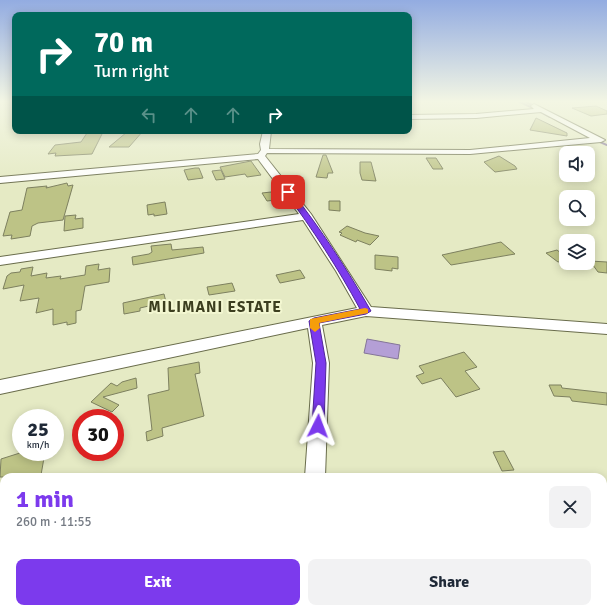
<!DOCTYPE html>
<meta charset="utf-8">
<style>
body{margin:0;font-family:Signika,sans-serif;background:#f2f2f3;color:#1f2937;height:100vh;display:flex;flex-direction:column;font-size:15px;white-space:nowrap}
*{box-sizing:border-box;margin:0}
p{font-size:13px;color:#747a83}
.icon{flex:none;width:22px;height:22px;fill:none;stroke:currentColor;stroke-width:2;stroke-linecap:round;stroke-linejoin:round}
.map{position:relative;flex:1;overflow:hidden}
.details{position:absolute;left:0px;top:473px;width:607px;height:140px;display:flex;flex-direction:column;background:#fff;border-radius:12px 12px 0 0;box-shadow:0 2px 10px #0003}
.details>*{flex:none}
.banner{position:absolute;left:12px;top:12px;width:400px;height:122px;border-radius:8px;box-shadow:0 2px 10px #0003;background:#00695c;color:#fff;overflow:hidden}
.fabs{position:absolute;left:559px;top:146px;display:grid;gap:8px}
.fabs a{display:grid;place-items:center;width:36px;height:36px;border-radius:8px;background:#fff;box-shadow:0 2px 10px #0003;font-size:20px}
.speed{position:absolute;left:12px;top:409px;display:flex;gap:8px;font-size:20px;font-weight:700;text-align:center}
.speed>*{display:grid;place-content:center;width:52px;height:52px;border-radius:50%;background:#fff;box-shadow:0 2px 10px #0003;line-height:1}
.speed small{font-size:10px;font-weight:400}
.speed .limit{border:6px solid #d22;background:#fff;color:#111}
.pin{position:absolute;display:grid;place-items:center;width:34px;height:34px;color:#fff;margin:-17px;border-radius:8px;box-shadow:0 2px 6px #0006}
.me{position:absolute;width:44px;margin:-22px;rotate:3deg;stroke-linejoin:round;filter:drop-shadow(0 0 3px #0008)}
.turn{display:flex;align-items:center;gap:14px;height:84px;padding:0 16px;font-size:18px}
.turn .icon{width:52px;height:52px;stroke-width:2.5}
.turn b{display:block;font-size:28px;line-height:34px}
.lanes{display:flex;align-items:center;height:38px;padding:0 16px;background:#0003;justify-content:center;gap:20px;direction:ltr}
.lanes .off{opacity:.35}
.round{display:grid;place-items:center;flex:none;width:42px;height:42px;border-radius:8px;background:#f2f2f3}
.head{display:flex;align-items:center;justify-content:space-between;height:68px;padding:0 16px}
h1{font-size:24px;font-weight:700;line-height:30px;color:#7c3aed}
.button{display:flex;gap:8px;margin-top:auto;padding:8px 16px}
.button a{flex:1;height:46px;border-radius:8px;background:#7c3aed;color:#fff;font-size:16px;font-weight:700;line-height:46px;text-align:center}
.button a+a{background:#f2f2f3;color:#1f2937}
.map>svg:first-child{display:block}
</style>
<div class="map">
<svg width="607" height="613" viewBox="0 0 607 613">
<rect width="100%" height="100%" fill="#e5eac4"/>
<polygon fill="#b49fd6" stroke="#847598" points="367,339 400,345 398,359 364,353"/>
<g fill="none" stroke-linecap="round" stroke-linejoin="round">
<g stroke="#847598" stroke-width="2">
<polyline points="520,102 535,109"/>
<polyline points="526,102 536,107"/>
<polyline points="539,111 550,117"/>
<polyline points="600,142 607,145"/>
</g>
</g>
<g fill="#bdc386" stroke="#7d805f">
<polygon points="596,106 607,111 607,114 591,116 572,108"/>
<polygon points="536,118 567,133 567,136 530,130"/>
<polygon points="143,131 129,147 109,147 127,132"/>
<polygon points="103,132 92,154 55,156 56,153 48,154 55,145 81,142 87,133"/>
<polygon points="323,155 326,155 333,173 328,173 327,178 316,177"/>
<polygon points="499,156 515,166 517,169 495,172 484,162"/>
<polygon points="426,158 436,158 443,169 433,169"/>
<polygon points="251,161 261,175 247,177 245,174 225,177 220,167"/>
<polygon points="360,162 371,162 376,181 362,180 360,173"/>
<polygon points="195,168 199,168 203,178 188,180 184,170"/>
<polygon points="221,170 225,179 216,180 212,171"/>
<polygon points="67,183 68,186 73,185 63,220 38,223 32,226 30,236 11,239 12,235 3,236 10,212 22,210 27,188 47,186 46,188"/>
<polygon points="271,192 276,200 267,201 262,193"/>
<polygon points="329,201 340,201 340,211 329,210"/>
<polygon points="165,202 167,214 154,216 154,214 148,215 147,205"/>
<polygon points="76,215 75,219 83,218 83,228 64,231 65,216"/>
<polygon points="347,226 365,233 379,236 370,245 357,240 356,242 340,235 342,233 339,232"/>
<polygon points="501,242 515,254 451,265 442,255"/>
<polygon points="171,244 172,250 203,247 204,253 133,265 132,257 149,254 152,252 151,246"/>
<polygon points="557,250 566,257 566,260 558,262 546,253"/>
<polygon points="375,255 398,257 398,269 392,268 392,271 375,269"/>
<polygon points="590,261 607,262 607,273 598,272"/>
<polygon points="99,264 98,270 110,268 109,282 85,286 81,310 76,311 76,323 67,325 67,322 53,325 53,309 36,313 39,298 20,301 24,285 3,289 7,276 11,273 20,272 21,269 33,267 31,276 47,273 46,278 61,276 60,279 85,275 86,266"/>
<polygon points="300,270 305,278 280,283 276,275"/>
<polygon points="232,283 235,291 209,295 207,287"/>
<polygon points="164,294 166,302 140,308 140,311 124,314 123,303"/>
<polygon points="464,352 477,367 465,371 480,389 456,397 441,378 422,384 416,376 424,373 419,366"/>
<polygon points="199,362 200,373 195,374 204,416 162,428 163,436 147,441 146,432 152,430 148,395 169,390 168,368"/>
<polygon points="136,378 137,388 103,397 119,405 112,412 91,402 111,383 117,386 122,382"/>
<polygon points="549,385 561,385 562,388 607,393 607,405 572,401 570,397 554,396"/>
<polygon points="504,451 514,470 502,471 493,452"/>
<polygon points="23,452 45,452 41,475 30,477 30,474 18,477 0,477 1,459"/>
</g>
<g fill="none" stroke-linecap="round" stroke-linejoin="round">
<g stroke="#696c4b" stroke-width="2">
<g id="minor">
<polygon points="534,104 605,140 601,142 470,154 267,153 265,156 311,214 371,307 607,324 607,334 366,316 322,325 329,363 325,477 305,477 313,363 308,328 0,394 0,380 357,308 336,271 303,220 0,265 0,257 299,214 258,159 0,183 0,177 258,154 261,150 260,144 263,131 271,131 269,149 470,150 590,138 541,112 476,118 409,119 409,115 476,114 534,109 531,106"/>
<rect x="285" y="609" width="26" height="4"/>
</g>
</g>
<use href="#minor" fill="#fff" fill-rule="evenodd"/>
</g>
<linearGradient id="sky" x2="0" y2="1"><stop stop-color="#93ace1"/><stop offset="0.54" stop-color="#f3f6e4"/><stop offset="1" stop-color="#f3f6e4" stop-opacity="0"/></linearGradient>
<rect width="607" height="188" fill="url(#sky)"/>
<path fill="#7c3aed" stroke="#51269a" d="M286,191H291C321,229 347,269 371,311L366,314L319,323L326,363L324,426L322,429L318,431L314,429L312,426L316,363L309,321L314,318L360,309C338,268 313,230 285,192Z"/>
<polygon fill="#f59e0b" points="365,308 368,309 368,313 319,323 320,328 315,332 310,328 310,319"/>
<g text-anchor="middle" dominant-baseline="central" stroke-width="4" stroke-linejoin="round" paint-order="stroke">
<g font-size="15" font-weight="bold" letter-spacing="1" fill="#3c3e1f" stroke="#f3f7d1">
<text x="215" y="307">MILIMANI ESTATE</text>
</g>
</g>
</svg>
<div class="fabs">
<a><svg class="icon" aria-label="sound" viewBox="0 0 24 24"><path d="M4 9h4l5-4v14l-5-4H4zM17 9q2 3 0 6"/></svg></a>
<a><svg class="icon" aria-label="search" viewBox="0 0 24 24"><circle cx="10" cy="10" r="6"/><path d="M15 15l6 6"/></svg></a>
<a><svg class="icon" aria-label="layers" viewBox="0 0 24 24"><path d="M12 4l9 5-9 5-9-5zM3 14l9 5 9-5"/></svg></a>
</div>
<div class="speed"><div>25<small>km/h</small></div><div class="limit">30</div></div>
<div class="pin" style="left:288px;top:192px;background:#d93025"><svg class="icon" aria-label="arrive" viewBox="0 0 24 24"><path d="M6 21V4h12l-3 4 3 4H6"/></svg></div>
<svg class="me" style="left:318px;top:426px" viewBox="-20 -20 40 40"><path d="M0-17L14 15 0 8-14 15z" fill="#7c3aed" stroke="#fff" stroke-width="4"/></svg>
<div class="banner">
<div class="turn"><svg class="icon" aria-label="right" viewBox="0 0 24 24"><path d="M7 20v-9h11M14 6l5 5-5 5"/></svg><div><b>70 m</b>Turn right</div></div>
<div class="lanes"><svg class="icon off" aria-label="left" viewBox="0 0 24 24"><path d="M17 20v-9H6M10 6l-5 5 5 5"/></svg><svg class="icon off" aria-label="ahead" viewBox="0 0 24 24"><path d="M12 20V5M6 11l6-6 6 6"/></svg><svg class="icon off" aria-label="ahead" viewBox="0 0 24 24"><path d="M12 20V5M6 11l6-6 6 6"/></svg><svg class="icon" aria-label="right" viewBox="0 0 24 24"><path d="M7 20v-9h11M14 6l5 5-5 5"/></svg></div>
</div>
<section class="details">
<div class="head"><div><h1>1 min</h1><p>260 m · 11:55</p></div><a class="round"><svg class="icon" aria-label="close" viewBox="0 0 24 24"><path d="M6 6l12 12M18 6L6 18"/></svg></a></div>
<div class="button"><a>Exit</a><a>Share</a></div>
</section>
</div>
